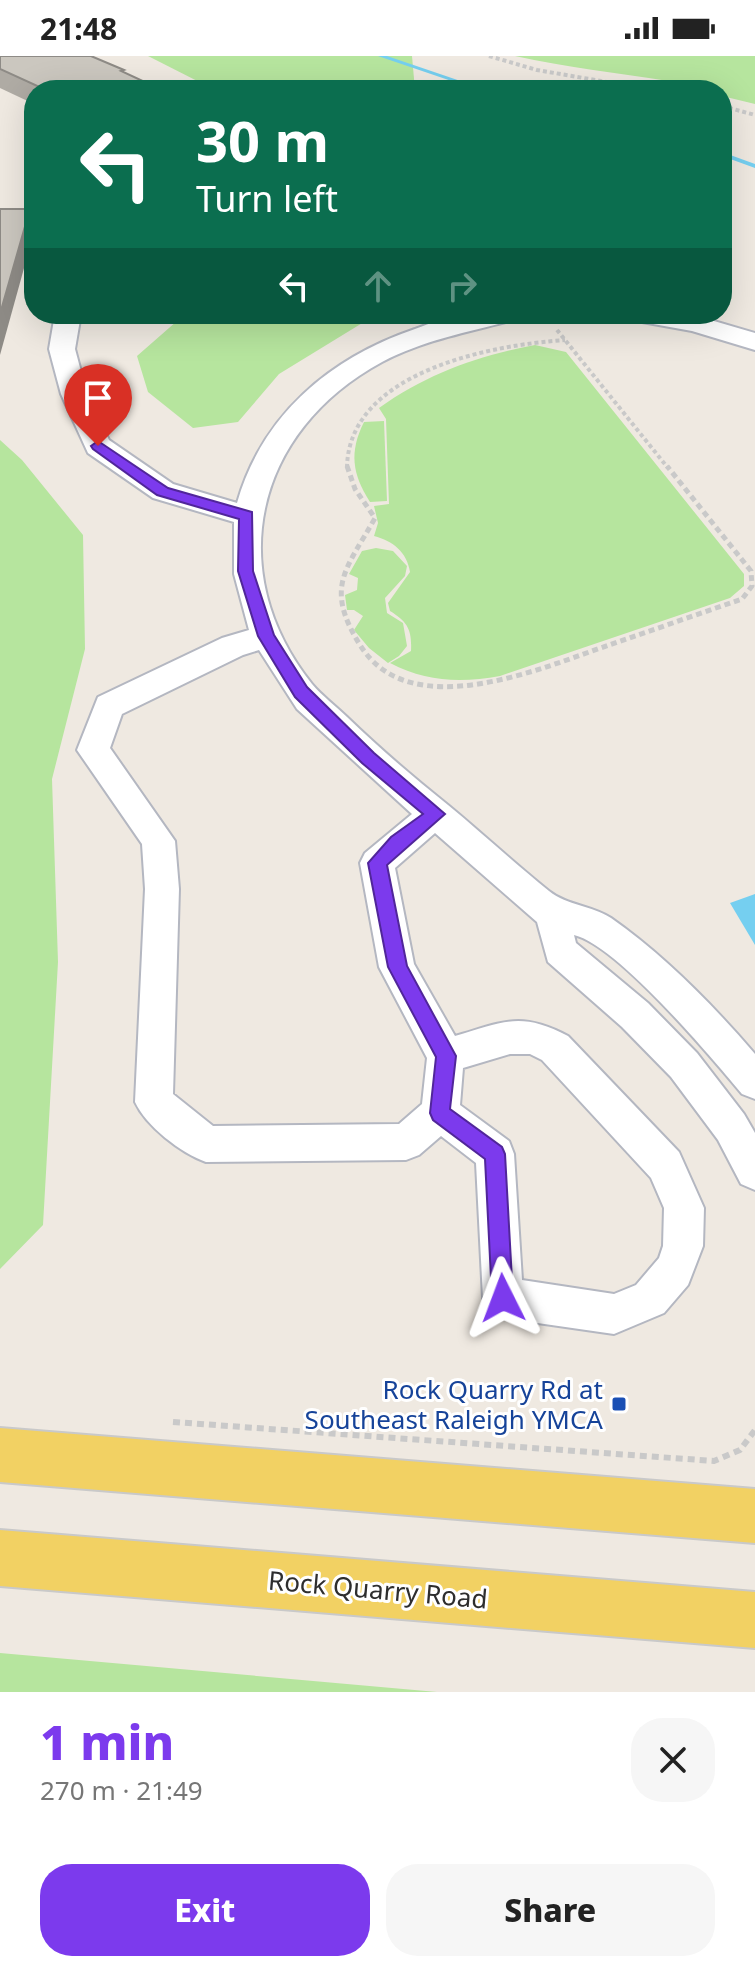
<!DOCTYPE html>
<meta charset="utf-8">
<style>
body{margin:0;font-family:"Noto Sans",sans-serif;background:#f6f6f6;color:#222;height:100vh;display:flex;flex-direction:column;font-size:30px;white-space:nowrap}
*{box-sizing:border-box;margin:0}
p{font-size:26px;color:#767676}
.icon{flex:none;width:44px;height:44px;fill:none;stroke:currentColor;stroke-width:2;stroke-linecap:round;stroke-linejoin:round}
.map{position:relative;height:1636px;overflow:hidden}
.sheet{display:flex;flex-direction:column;background:#fff;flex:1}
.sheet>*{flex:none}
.hud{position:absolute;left:24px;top:24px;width:708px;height:244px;border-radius:32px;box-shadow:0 8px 32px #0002;background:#0b6e4f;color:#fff;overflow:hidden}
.pin{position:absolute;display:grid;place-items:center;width:68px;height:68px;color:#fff;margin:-82px -34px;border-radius:50% 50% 50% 0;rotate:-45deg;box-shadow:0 0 8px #0007}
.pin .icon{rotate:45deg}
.me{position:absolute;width:88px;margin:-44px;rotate:357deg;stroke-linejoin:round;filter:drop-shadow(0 0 6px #0008)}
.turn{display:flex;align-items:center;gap:28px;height:168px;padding:0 40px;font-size:36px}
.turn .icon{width:104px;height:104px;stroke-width:2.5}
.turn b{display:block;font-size:56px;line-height:68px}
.lanes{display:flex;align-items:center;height:76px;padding:0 40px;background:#0003;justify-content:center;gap:40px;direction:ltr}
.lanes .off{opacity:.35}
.round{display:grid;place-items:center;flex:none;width:84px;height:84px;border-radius:32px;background:#f6f6f6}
.summary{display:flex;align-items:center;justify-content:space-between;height:136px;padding:0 40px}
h1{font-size:48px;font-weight:800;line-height:60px;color:#7c3aed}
.primary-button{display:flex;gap:16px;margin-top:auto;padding:16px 40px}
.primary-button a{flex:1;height:92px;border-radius:32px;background:#7c3aed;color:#fff;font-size:32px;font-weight:800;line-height:92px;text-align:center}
.primary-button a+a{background:#f6f6f6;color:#222}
.status{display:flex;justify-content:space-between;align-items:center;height:56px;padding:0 40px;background:#fff;direction:ltr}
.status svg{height:22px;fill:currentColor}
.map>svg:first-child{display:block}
</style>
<div class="status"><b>21:48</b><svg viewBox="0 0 49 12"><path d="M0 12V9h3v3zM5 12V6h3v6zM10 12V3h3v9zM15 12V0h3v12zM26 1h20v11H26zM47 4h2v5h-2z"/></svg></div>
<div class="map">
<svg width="755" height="1636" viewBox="0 0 755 1636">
<rect width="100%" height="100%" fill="#efe9e1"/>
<g fill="#b6e59e">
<polygon points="148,0 412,0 415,34 215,34"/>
<path d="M515,0H755V48L722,40V34C702,34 687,28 668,25C617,17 566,11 515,0Z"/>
<polygon points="185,258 377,258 279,318 238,366 193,372 148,336 137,300"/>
<path d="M535,289L566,296L744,518V530L730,542L500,620C461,627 426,626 390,607L411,595C412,574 408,566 390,555L388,547L410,516C407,496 393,485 374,480L378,467L374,450L389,448L386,363L379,352C427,318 477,300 535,289Z"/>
<path d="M384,365L387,445L370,446C352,418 349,396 364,366Z"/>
<polygon points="0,384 22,404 83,479 85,593 52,723 58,906 43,1169 0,1213"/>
<polygon points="376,492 393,495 407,510 405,520 385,542 387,557 403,567 407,590 399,600 388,607 369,592 354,574 363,560 354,554 347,554 345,539 357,534 358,522 349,518 362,495"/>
<polygon points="0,1597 437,1636 0,1636"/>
</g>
<polygon fill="#75cff0" points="755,838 755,889 730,847"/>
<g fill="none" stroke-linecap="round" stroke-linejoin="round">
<g fill="#75cff0" fill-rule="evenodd">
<polygon points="378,0 387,0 487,34 478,34"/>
<polygon points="722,96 755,108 755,112 722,100"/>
</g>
<g stroke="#b4b7c1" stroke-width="4">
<g id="minor">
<path d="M55,258H81L75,293L87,338L109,384L173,428L237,447C262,359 330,302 415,273C431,267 451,259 468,258C484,257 501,258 518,258L514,264C469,276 424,284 382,306C256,374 221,514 312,628C322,640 336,650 347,661C379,692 413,721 448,749C482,777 514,807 549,835C568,850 591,849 611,862C665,900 712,948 755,998V1043L742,1038C712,1002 617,889 574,879L576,887L648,947L697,997L744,1058L755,1077V1134L741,1128L718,1084L671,1021L622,971L548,906L537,866L435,777L395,812L414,908L455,980C504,966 520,955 568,980L679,1096L704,1152L703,1190L688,1229L664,1257L614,1278L503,1262L489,1256L483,1242L476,1107L441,1080L419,1099L406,1104L206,1106C181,1097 146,1070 135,1046L145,833L142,788L77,694L98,641L222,582L249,574L234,518V466L153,442L88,397L61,338L49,293ZM259,594L297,653L412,758L365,797L360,807L379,911L427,1002L422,1048L399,1068L213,1070L173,1038L179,833L175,785L110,692L122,658L243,599ZM510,998H530L542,1004L651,1122L664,1152L663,1190L659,1202L636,1229L614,1238L522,1224L514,1098L509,1085L460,1049L463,1012Z"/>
<polygon points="627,258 690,258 755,277 755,294 692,275 631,264"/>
</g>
</g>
<g stroke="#c9c9c9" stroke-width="4">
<g id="major">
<polygon points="0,1372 755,1433 755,1487 0,1426"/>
<polygon points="0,1474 755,1536 755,1592 0,1530"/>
</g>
</g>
<g stroke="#c9c9c9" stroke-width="4" stroke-dasharray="4 3" stroke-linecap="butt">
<polyline points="489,0 537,14 653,34"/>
<polyline points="722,50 755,59"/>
<polyline points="557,274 668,412"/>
<path d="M347,412C348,316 491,289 565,284"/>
</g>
<path stroke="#c9c9c9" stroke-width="5" stroke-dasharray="6 4" stroke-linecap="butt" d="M347,410L355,433L375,462C346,514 324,531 360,589C410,670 542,612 609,589C653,574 698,558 742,543L752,530L751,515L667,410"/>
<polyline stroke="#c9c9c9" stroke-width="6" stroke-dasharray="7 5" stroke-linecap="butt" points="173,1366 714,1405 740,1394 755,1374"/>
<use href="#minor" fill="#fff" fill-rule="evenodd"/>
<use href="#major" fill="#f2d163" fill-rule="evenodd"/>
</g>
<polygon fill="#afaba4" points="0,0 124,14 124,17 162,34 34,34 34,48 0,32"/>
<polygon fill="#8e8b86" points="30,153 34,176 0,299 0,258"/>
<g fill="#cbc7bf" stroke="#8e8b86" stroke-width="2">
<polygon points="0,0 91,0 124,14 121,15 162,34 46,34 0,13"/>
<polygon points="0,153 30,153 0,258"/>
</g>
<polygon fill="#7c3aed" stroke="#51269a" stroke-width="2" points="98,385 168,432 252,456 253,515 274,579 307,631 374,697 445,758 387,809 407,910 456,1000 450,1053 502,1091 505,1098 513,1242 510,1249 503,1253 495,1249 492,1242 485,1103 433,1064 430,1057 436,1001 388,911 368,807 391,781 423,758 362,707 295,641 258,580 238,515 239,463 157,439 93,393 91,390"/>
<rect fill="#1a4fb4" stroke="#fff" stroke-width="3" x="611" y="1340" width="16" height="16" rx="4"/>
<g text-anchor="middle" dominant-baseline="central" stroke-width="6" stroke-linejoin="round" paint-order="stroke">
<g font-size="26" fill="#164399" stroke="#fff" text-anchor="end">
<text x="603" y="1333">Rock Quarry Rd at<tspan x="603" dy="30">Southeast Raleigh YMCA</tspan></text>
</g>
<g font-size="26" fill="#2e2e2e" stroke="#fff">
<text transform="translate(378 1533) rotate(5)">Rock Quarry Road</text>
</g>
</g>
</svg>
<div class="pin" style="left:98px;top:390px;background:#d93025"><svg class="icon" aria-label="arrive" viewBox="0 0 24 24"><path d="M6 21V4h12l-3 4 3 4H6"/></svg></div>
<svg class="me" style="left:503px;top:1242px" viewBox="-20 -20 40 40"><path d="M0-17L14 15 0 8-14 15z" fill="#7c3aed" stroke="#fff" stroke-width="4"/></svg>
<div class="hud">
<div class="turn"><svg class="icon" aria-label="left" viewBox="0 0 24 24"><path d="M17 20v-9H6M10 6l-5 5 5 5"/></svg><div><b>30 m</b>Turn left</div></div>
<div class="lanes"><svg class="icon" aria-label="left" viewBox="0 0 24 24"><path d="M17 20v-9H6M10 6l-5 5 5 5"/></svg><svg class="icon off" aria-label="ahead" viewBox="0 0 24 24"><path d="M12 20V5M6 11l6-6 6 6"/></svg><svg class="icon off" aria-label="right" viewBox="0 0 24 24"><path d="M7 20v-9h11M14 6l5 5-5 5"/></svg></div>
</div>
</div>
<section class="sheet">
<div class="summary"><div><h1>1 min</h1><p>270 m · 21:49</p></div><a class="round"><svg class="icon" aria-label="close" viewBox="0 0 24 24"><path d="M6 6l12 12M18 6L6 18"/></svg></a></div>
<div class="primary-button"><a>Exit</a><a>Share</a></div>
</section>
